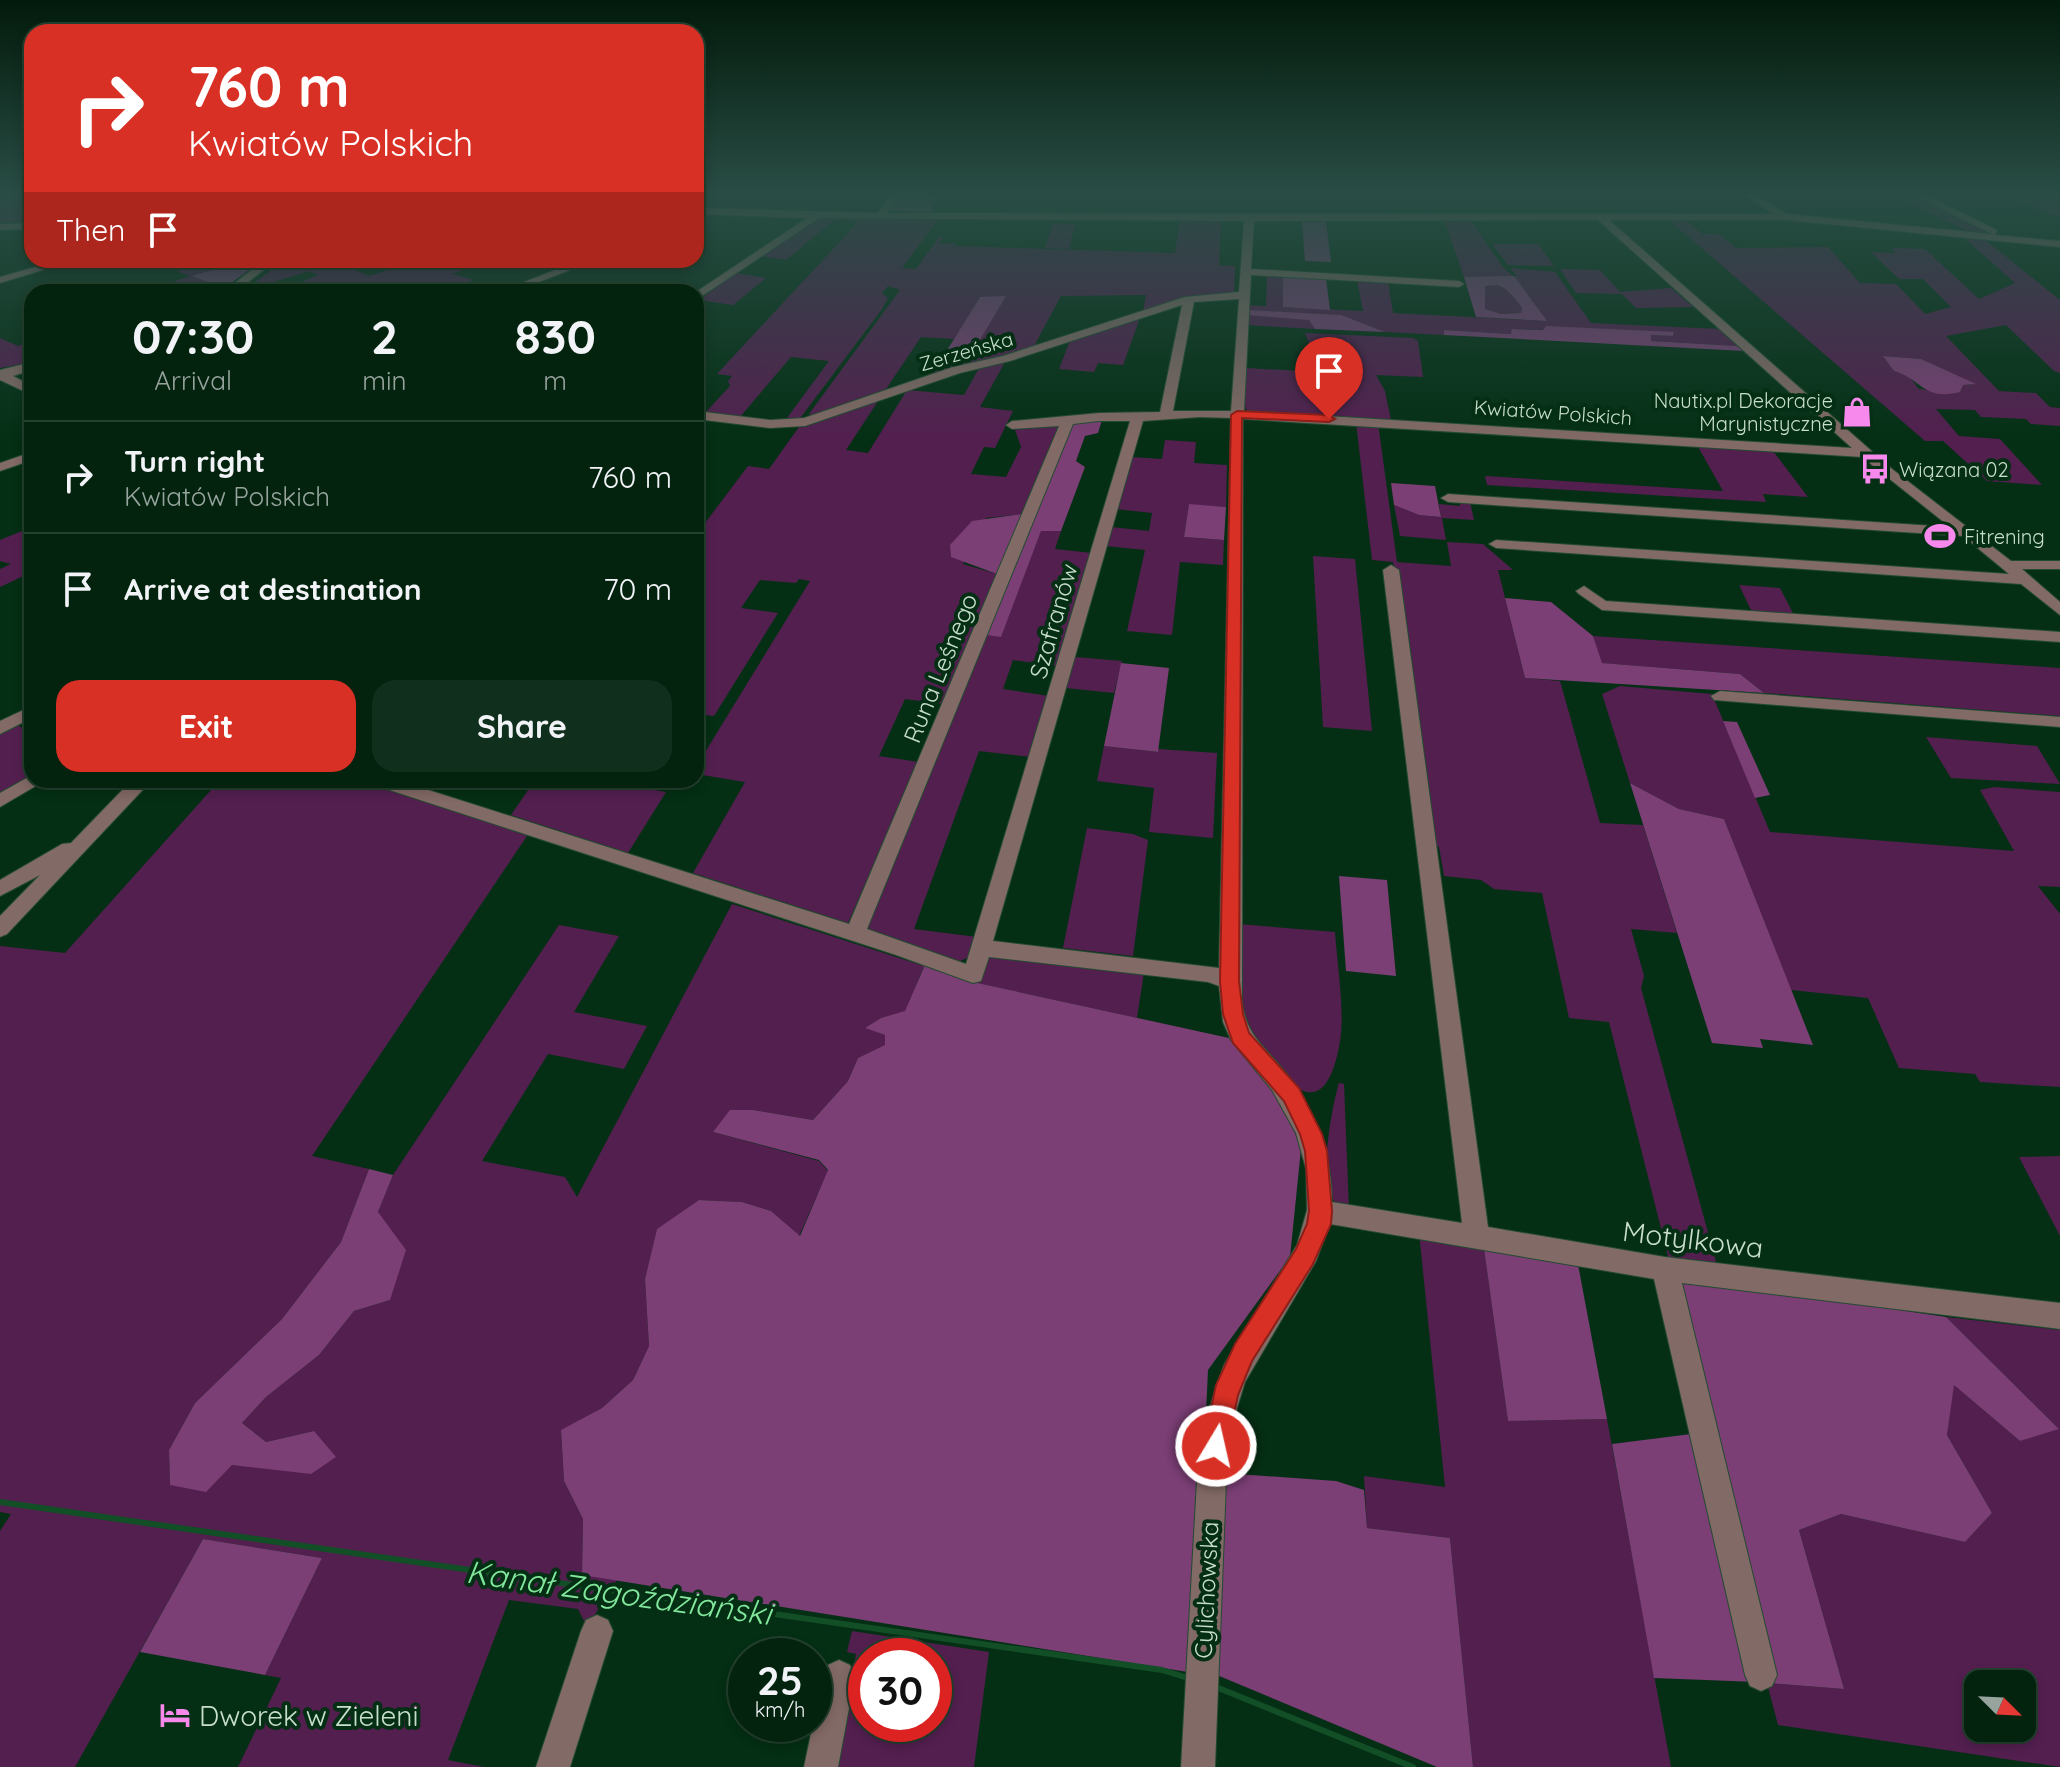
<!DOCTYPE html>
<meta charset="utf-8">
<style>
body{margin:0;font-family:Quicksand,sans-serif;background:#112f1d;color:#f1f3f6;height:100vh;display:flex;flex-direction:column;font-size:30px;white-space:nowrap}
*{box-sizing:border-box;margin:0}
p{font-size:26px;color:#97a49e}
.icon{flex:none;width:44px;height:44px;fill:none;stroke:currentColor;stroke-width:2;stroke-linecap:round;stroke-linejoin:round}
.map{position:relative;flex:1;overflow:hidden}
.sheet{position:absolute;left:24px;top:284px;width:680px;height:504px;display:flex;flex-direction:column;background:#03230f;border-radius:24px;box-shadow:0 4px 12px #0003,0 0 0 2px #24402f}
.sheet>*{flex:none}
.guide{position:absolute;left:24px;top:24px;width:680px;height:244px;border-radius:24px;box-shadow:0 4px 12px #0003,0 0 0 2px #24402f;background:#d93025;color:#fff;overflow:hidden}
.needle{width:52px;rotate:114deg}
.fabs{position:absolute;left:1964px;top:1670px;display:grid;gap:16px}
.fabs a{display:grid;place-items:center;width:72px;height:72px;border-radius:16px;background:#03230f;box-shadow:0 4px 12px #0003,0 0 0 2px #24402f;font-size:40px}
.speed{position:absolute;left:728px;top:1638px;display:flex;gap:16px;font-size:40px;font-weight:700;text-align:center}
.speed>*{display:grid;place-content:center;width:104px;height:104px;border-radius:50%;background:#03230f;box-shadow:0 4px 12px #0003,0 0 0 2px #24402f;line-height:1}
.speed small{font-size:20px;font-weight:400}
.speed .limit{border:12px solid #d22;background:#fff;color:#111}
.pin{position:absolute;display:grid;place-items:center;width:68px;height:68px;color:#fff;margin:-82px -34px;border-radius:50% 50% 50% 0;rotate:-45deg;box-shadow:0 0 8px #0007}
.pin .icon{rotate:45deg}
.me{position:absolute;width:88px;margin:-44px;rotate:9deg;stroke-linejoin:round;filter:drop-shadow(0 0 6px #0008)}
.turn{display:flex;align-items:center;gap:28px;height:168px;padding:0 32px;font-size:36px}
.turn .icon{width:104px;height:104px;stroke-width:2.5}
.turn b{display:block;font-size:56px;line-height:68px}
.then{display:flex;align-items:center;height:76px;padding:0 32px;background:#0003;gap:16px;font-size:30px}
.eta{display:flex;justify-content:space-evenly;align-items:center;height:136px;text-align:center}
.eta b{font-size:48px;font-weight:700;line-height:56px}
.cta{display:flex;gap:16px;margin-top:auto;padding:16px 32px}
.cta a{flex:1;height:92px;border-radius:24px;background:#d93025;color:#fff;font-size:32px;font-weight:700;line-height:92px;text-align:center}
.cta a+a{background:#112f1d;color:#f1f3f6}
ul{padding:0;list-style:none}
li{display:flex;align-items:center;gap:24px;height:112px;padding:0 32px;border-top:2px solid #24402f}
li div{flex:1}
li b{display:block;font-size:30px}
li em{font-style:normal}
.map>svg:first-child{display:block}
</style>
<div class="map">
<svg width="2060" height="1767" viewBox="0 0 2060 1767">
<rect width="100%" height="100%" fill="#042f14"/>
<g fill="#531f4f" fill-rule="evenodd">
<polygon points="0,193 32,193 32,221 0,223"/>
<polygon points="1890,193 1912,193 1996,235 1969,232"/>
<polygon points="2003,193 2060,193 2060,218"/>
<polygon points="823,218 843,218 843,221 834,220 786,260 761,256 810,222"/>
<polygon points="849,218 939,218 902,268 916,269 939,237 944,237 938,244 955,243 955,246 1175,253 1180,220 1221,221 1219,265 1235,266 1234,294 1143,311 1146,295 1061,296 1034,346 931,377 941,360 968,360 1005,297 980,297 954,339 921,337 884,392 814,417 809,414 900,290 888,286 882,293 888,298 882,309 798,421 784,422 829,361 791,357 740,417 705,413 730,386 728,381 732,376 717,374 859,221 849,221"/>
<path d="M1668,219H1685L1702,234H1719L1736,248L1828,247L1860,283L1896,284L1925,314L1951,307L1923,279H1899L1871,252L1896,253L1892,248L1925,249L1979,299L2015,283L1962,236L1984,239L2060,300V373L2054,371L2006,325L1946,336L1999,391L2036,393L2050,407L2060,408V426L2031,424L2026,419L1981,417L1975,410L1936,409L1959,436L2000,439L2042,485L1987,481L1943,441H1925ZM1884,356L1921,359L1971,385H1963L1960,392L1919,389L1907,374L1894,371Z"/>
<polygon points="1445,222 1472,222 1502,266 1513,276 1517,276 1510,268 1555,272 1591,323 1719,329 1737,346 1651,341 1651,335 1673,336 1674,333 1513,329 1512,334 1445,330 1444,335 1385,332 1367,325 1246,310 1246,305 1266,306 1267,275 1283,275 1284,307 1363,311 1357,280 1388,282 1393,313 1546,321 1514,277 1464,277"/>
<polygon points="1053,223 1075,224 1069,249 1045,248"/>
<polygon points="1492,244 1538,244 1554,266 1508,265"/>
<path d="M213,260L240,261L193,276L224,288C207,298 188,289 170,283L190,276L177,271Z"/>
<polygon points="285,260 380,260 353,269 369,276 419,260 458,263 487,260 453,274 473,280 452,289 456,292 269,292 284,290 318,275 309,271 242,292"/>
<polygon points="1560,269 1600,270 1620,292 1671,288 1693,307 1636,308 1622,294 1576,293"/>
<polygon points="736,273 766,278 733,305 699,300"/>
<path d="M1497,285C1508,288 1515,299 1522,308L1521,313L1501,314L1485,309V286Z"/>
<polygon points="1141,315 1123,365 1098,363 1094,372 1059,369 1071,338"/>
<polygon points="1246,315 1304,318 1309,319 1315,329 1246,325"/>
<polygon points="1305,333 1413,338 1418,341 1423,377 1376,375 1385,391 1391,420 1252,413 1243,407 1245,368 1321,372"/>
<polygon points="0,338 18,346 32,341 32,362 0,368"/>
<polygon points="1005,362 980,407 1013,411 995,448 984,447 971,474 1006,477 1021,447 1014,427 1061,425 1022,514 986,518 963,564 997,574 943,704 905,699 879,756 919,762 848,923 693,873 745,782 696,774 696,767 810,581 799,579 796,583 760,580 741,608 778,613 714,716 696,714 696,535 748,466 769,469 799,427 880,398 846,450 868,453 907,390 964,395 979,368"/>
<polygon points="1356,422 1378,423 1397,562 1451,566 1447,542 1483,544 1513,570 1498,570 1525,678 1560,681 1600,823 1643,825 1677,933 1631,929 1644,976 1641,988 1718,1269 1670,1264 1609,1022 1569,1018 1542,893 1494,889 1481,880 1444,876 1439,847 1431,846 1393,562 1372,560"/>
<polygon points="1165,440 1196,442 1194,463 1227,465 1226,507 1189,505 1184,537 1224,540 1223,565 1180,562 1172,635 1127,631 1145,550 1106,546 1111,527 1149,531 1152,513 1116,509 1131,457 1162,459"/>
<polygon points="1697,445 1773,451 1808,497 1763,494 1766,502 1487,485 1485,476 1723,491"/>
<polygon points="1460,501 1470,502 1474,520 1442,518 1446,540 1400,536 1394,505 1419,515 1441,517 1439,504 1460,506"/>
<polygon points="32,527 32,564 24,567 32,572 0,587 0,569 11,564 0,561 0,540"/>
<polygon points="1041,530 1061,531 1055,549 1092,553 1058,666 1013,660 1003,689 1049,696 1031,757 979,751 914,929 977,937 969,957 958,962 944,961 909,943 865,929 986,635 1001,636"/>
<polygon points="1313,556 1355,559 1372,731 1323,727"/>
<polygon points="1739,585 1780,588 1794,615 1752,612"/>
<polygon points="1593,636 2060,668 2060,716 1764,693 1740,674 1601,663"/>
<polygon points="1075,657 1122,661 1114,693 1066,688"/>
<polygon points="1620,686 1712,694 1770,832 2014,851 1980,790 1994,787 2060,792 2060,887 2038,886 2060,914 2060,1087 1980,1082 1975,1074 1899,1068 1868,998 1791,990 1724,819 1679,809 1630,783 1602,694"/>
<polygon points="16,724 32,734 32,777 0,795 0,733"/>
<polygon points="1926,737 2037,746 2060,784 1951,778"/>
<polygon points="1104,746 1157,752 1158,749 1217,753 1213,838 1149,832 1154,788 1097,781"/>
<polygon points="220,780 361,780 529,833 312,1156 369,1169 341,1242 282,1319 195,1403 169,1450 170,1485 232,1465 256,1466 314,1431 266,1442 242,1423 266,1397 319,1355 354,1311 390,1300 378,1212 393,1175 559,925 619,936 574,1012 647,1026 624,1069 548,1054 482,1161 565,1177 577,1197 732,904 924,966 905,1012 881,1018 866,1028 885,1035 886,1045 858,1058 848,1081 813,1120 753,1110 713,1132 819,1161 828,1171 799,1236 771,1211 742,1202 699,1200 657,1230 645,1279 649,1346 633,1380 602,1408 561,1431 564,1481 583,1519 582,1574 617,1580 587,1627 578,1609 509,1600 448,1760 484,1767 238,1767 281,1678 265,1675 322,1558 203,1539 75,1767 0,1767 0,1531 11,1514 0,1512 0,946 65,953"/>
<polygon points="535,780 627,780 624,785 666,792 628,853 511,815"/>
<polygon points="1087,828 1133,834 1148,840 1133,956 1063,948"/>
<path d="M1238,924L1335,932C1337,963 1345,1012 1340,1041C1331,1098 1308,1111 1272,1062C1261,1047 1249,1033 1243,1016C1235,986 1238,955 1238,924Z"/>
<polygon points="1011,957 1144,972 1137,1018 973,982 986,958"/>
<path d="M1339,1083L1344,1084L1349,1210C1341,1206 1334,1203 1330,1195C1320,1173 1332,1106 1339,1083Z"/>
<polygon points="2060,1156 2060,1236 2019,1157"/>
<polygon points="1419,1232 1484,1249 1508,1421 1607,1419 1671,1767 1473,1767 1450,1538 1367,1528 1364,1476 1445,1487"/>
<path d="M1946,1317L2060,1330V1767L1778,1725L1767,1683L1844,1689L1799,1530L1841,1514L1965,1542L1992,1513L1947,1435L1953,1384L2020,1441L2058,1428ZM1978,1684H2022V1728H1978Z"/>
<path d="M852,1631L989,1652L974,1767H835L856,1654L847,1652ZM866,1656H934V1724H866Z"/>
</g>
<g fill="#7b3e75" fill-rule="evenodd">
<polygon points="901,193 970,197 940,196 931,207 935,208 932,212 888,211"/>
<polygon points="1302,222 1326,222 1331,262 1305,261"/>
<polygon points="244,260 263,260 224,288 192,276"/>
<polygon points="1283,275 1326,278 1330,310 1283,307"/>
<path d="M1514,276L1547,321L1476,317L1464,277ZM1497,285C1508,288 1515,299 1522,308L1521,313L1501,314L1485,309V286Z"/>
<polygon points="1006,296 968,360 941,360 980,297"/>
<polygon points="1246,310 1341,315 1385,332 1315,329 1309,320 1246,315"/>
<polygon points="1546,326 1674,332 1673,336 1651,335 1651,341 1737,346 1744,351 1444,335 1444,330 1511,334 1512,329 1543,330"/>
<path d="M1883,356L1921,359L1976,384L1963,385L1960,392C1923,401 1922,379 1894,371Z"/>
<polygon points="1102,420 1098,433 1085,436 1076,461 1085,467 1061,531 1041,531 1001,637 986,635 1072,424"/>
<polygon points="1391,483 1435,486 1441,517 1419,515 1394,505"/>
<polygon points="1189,504 1226,507 1224,540 1184,537"/>
<polygon points="1022,514 997,574 951,557 950,545 972,521"/>
<polygon points="1505,598 1551,602 1593,636 1602,663 1740,674 1764,693 1525,678"/>
<polygon points="1121,663 1169,668 1158,752 1104,746"/>
<polygon points="1723,721 1737,722 1770,795 1755,798"/>
<polygon points="1630,783 1679,809 1724,819 1813,1045 1760,1039 1763,1048 1712,1043"/>
<polygon points="1339,876 1387,880 1396,976 1346,971"/>
<polygon points="914,960 973,982 1229,1038 1271,1085 1292,1125 1301,1149 1290,1257 1208,1370 1194,1673 582,1575 583,1519 564,1481 561,1430 602,1408 633,1380 649,1346 645,1279 657,1229 699,1200 742,1202 771,1211 800,1236 828,1170 819,1160 713,1132 730,1110 753,1110 813,1120 848,1081 858,1058 885,1045 885,1035 865,1028 881,1018 905,1011 924,967"/>
<polygon points="369,1169 393,1175 378,1212 406,1250 390,1300 354,1311 319,1355 266,1397 242,1423 266,1442 314,1431 336,1457 311,1474 232,1465 206,1492 170,1485 169,1450 195,1403 282,1319 341,1242"/>
<polygon points="1484,1249 1577,1259 1607,1419 1508,1421"/>
<polygon points="1672,1276 1946,1317 2059,1429 2020,1441 1954,1385 1947,1435 1992,1513 1965,1542 1841,1514 1799,1530 1844,1689 1767,1683"/>
<polygon points="1699,1433 1757,1682 1654,1678 1612,1444"/>
<polygon points="1223,1473 1336,1481 1364,1490 1367,1528 1450,1538 1473,1767 1437,1767 1212,1673"/>
<polygon points="203,1539 322,1558 265,1675 140,1652"/>
</g>
<g fill="none" stroke-linecap="round" stroke-linejoin="round">
<g stroke="#124e26" stroke-width="2">
<polyline points="922,193 998,199 1011,193"/>
<polyline points="1222,193 1236,193"/>
</g>
<g stroke="#124e26" stroke-width="6">
<polyline points="0,1502 1162,1670 1188,1678"/>
<polyline points="1216,1687 1413,1767"/>
</g>
<g stroke="#234b31" stroke-width="2">
<g id="minor">
<path d="M892,193H901L887,213L1774,214L1741,193H1752L1787,214L1992,234L1910,193H1921L1997,230L1995,235L2060,241V247L1785,220H1609L1892,469L2011,561H2060V569H2022L2060,602V615L2021,584L1496,548L1489,544L1496,540L2009,574L1963,536L1448,502L1441,498L1448,494L1950,527L1862,457L1243,419L1242,1001C1246,1037 1266,1047 1287,1074C1315,1112 1332,1154 1332,1202L1462,1223L1383,570L1391,565L1399,570L1488,1227L1665,1257L2060,1303V1329L1682,1283L1777,1675L1772,1686L1761,1691L1750,1686L1745,1675L1654,1279L1330,1224L1316,1261L1245,1382L1234,1418L1226,1481L1215,1767H1181L1197,1481L1206,1418L1224,1365L1297,1245L1307,1210L1306,1169L1296,1133L1272,1090L1231,1040L1223,1022L1219,986L1208,982L989,957L981,981L973,983L896,955L371,784L368,780H397L849,924L1059,426L1012,429L1006,425L1012,421L1099,413L1160,412L1182,305L1010,361L960,373L805,426L770,428L696,419V411L770,420L804,418L953,367L1003,356L1185,297L1239,292L1244,221L819,218L696,300V292L807,218L696,214V208L878,213ZM1598,220L1852,448L1244,411L1251,275L1459,287L1464,284L1459,281L1251,269L1254,221ZM1239,299L1231,411H1173L1194,302ZM1200,417L1231,418L1219,968L993,941L1143,421ZM1099,421H1130L966,964L867,929L1073,424Z"/>
<polygon points="32,223 32,229 0,230 0,224"/>
<polygon points="60,260 76,260 0,283 0,277"/>
<polygon points="265,260 277,260 235,292 223,292"/>
<polygon points="581,260 596,260 513,292 498,292"/>
<polygon points="32,362 32,370 13,376 32,386 32,395 0,380 0,370"/>
<polygon points="32,452 32,460 0,471 0,463"/>
<polygon points="1584,586 1606,601 2060,632 2060,642 1602,610 1579,594 1576,591"/>
<polygon points="1720,691 2060,717 2060,727 1714,700 1711,696"/>
<polygon points="32,706 32,718 0,734 0,721"/>
<polygon points="32,775 32,780 46,780 0,807 0,793"/>
<polygon points="132,780 152,780 7,934 0,937 0,916 40,875 0,896 0,880 62,844 71,843"/>
<polygon points="597,1615 608,1620 613,1631 570,1767 536,1767 581,1631 586,1620"/>
<polygon points="839,1660 850,1665 855,1676 838,1767 804,1767 823,1676 828,1665"/>
</g>
</g>
<use href="#minor" fill="#826a66" fill-rule="evenodd"/>
</g>
<linearGradient id="sky" x2="0" y2="1"><stop stop-color="#021a0b"/><stop offset="0.44" stop-color="#294d45"/><stop offset="1" stop-color="#294d45" stop-opacity="0"/></linearGradient>
<rect width="2060" height="440" fill="url(#sky)"/>
<polygon fill="#d93025" stroke="#8d1f18" stroke-width="2" points="1237,411 1329,415 1335,419 1329,422 1242,418 1239,981 1243,1014 1249,1033 1299,1088 1322,1134 1327,1151 1332,1211 1331,1224 1313,1264 1252,1361 1238,1395 1225,1456 1216,1460 1207,1456 1203,1446 1216,1385 1235,1344 1296,1249 1307,1224 1309,1211 1305,1151 1300,1134 1284,1101 1233,1043 1223,1014 1220,981 1231,415"/>
<defs>
<g id="shop-bare" transform="scale(2.4)"><path d="M-5-2.5h2.3a2.7 3.5 0 0 1 5.4 0H5L5.5 6h-11ZM-1.5-2.5h3a1.5 2.3 0 0 0-3 0Z" fill="#f788ec" stroke="#042f14" stroke-width="2.5" paint-order="stroke"/></g>
<g id="bus-bare" transform="scale(2.4)"><path d="M-5-6H5V4H4V6H2V4H-2V6H-4V4H-5ZM-3.5-4V0h7V-4ZM-3.5 1.2v1.5H-2V1.2ZM2 1.2v1.5H3.5V1.2Z" fill="#f788ec" stroke="#042f14" stroke-width="2.5" paint-order="stroke"/></g>
<g id="stadium-bare" transform="scale(2.4)"><path d="M0-5a6.5 5 0 1 0 0 10a6.5 5 0 1 0 0-10ZM-3.5-1.8h7v3.6h-7Z" fill="#f788ec" stroke="#042f14" stroke-width="2.5" paint-order="stroke"/></g>
<g id="hotel-bare" transform="scale(2.4)"><path d="M-6-4.5h1.5V1H6V5H4.5V3h-9V5H-6ZM-4 0a1.8 1.8 0 1 1 3.6 0ZM.5 0V-2.5h3Q6-2.5 6 0Z" fill="#f788ec" stroke="#042f14" stroke-width="2.5" paint-order="stroke"/></g>
</defs>
<g fill-rule="evenodd">
<use href="#shop-bare" x="1857" y="412"/>
<use href="#bus-bare" x="1875" y="469"/>
<use href="#stadium-bare" x="1940" y="536"/>
<use href="#hotel-bare" x="175" y="1715"/>
</g>
<g text-anchor="middle" dominant-baseline="central" stroke-width="8" stroke-linejoin="round" paint-order="stroke">
<g font-size="20" fill="#c8decc" stroke="#042f14">
<text transform="translate(966 351) rotate(-16)">Zerzeńska</text>
<text transform="translate(1553 412) rotate(4)">Kwiatów Polskich</text>
</g>
<g font-size="20" fill="#c8decc" stroke="#042f14" text-anchor="start">
<text x="1833" y="400" text-anchor="end">Nautix.pl Dekoracje<tspan x="1833" dy="23">Marynistyczne</tspan></text>
<text x="1899" y="469">Wiązana 02</text>
<text x="1964" y="536">Fitrening</text>
</g>
<g font-size="24" fill="#c8decc" stroke="#042f14">
<text transform="translate(1053 621) rotate(-74)">Szafranów</text>
<text transform="translate(940 668) rotate(-68)">Runa Leśnego</text>
<text transform="translate(1206 1590) rotate(-87)">Cylichowska</text>
</g>
<g font-size="28" fill="#c8decc" stroke="#042f14">
<text transform="translate(1693 1239) rotate(7)">Motylkowa</text>
</g>
<g font-size="28" fill="#c8decc" stroke="#042f14" text-anchor="start">
<text x="199" y="1715">Dworek w Zieleni</text>
</g>
<g font-size="32" font-style="italic" fill="#82e79c" stroke="#042f14">
<text transform="translate(619 1592) rotate(8)">Kanał Zagoździański</text>
</g>
</g>
</svg>
<div class="fabs">
<a><svg class="needle" viewBox="-14 -14 28 28"><path d="M0-13l5 13h-10z" fill="#e53935"/><path d="M0 13l5-13h-10z" fill="#97a49e"/></svg></a>
</div>
<div class="speed"><div>25<small>km/h</small></div><div class="limit">30</div></div>
<div class="pin" style="left:1329px;top:419px;background:#d93025"><svg class="icon" aria-label="arrive" viewBox="0 0 24 24"><path d="M6 21V4h12l-3 4 3 4H6"/></svg></div>
<svg class="me" style="left:1216px;top:1446px" viewBox="-20 -20 40 40"><circle r="17" fill="#d93025" stroke="#fff" stroke-width="3"/><path d="M0-11L8 9 0 5-8 9z" fill="#fff"/></svg>
<div class="guide">
<div class="turn"><svg class="icon" aria-label="right" viewBox="0 0 24 24"><path d="M7 20v-9h11M14 6l5 5-5 5"/></svg><div><b>760 m</b>Kwiatów Polskich</div></div>
<div class="then">Then<svg class="icon" aria-label="arrive" viewBox="0 0 24 24"><path d="M6 21V4h12l-3 4 3 4H6"/></svg></div>
</div>
<section class="sheet">
<div class="eta">
<div><b>07:30</b><p>Arrival</p></div>
<div><b>2</b><p>min</p></div>
<div><b>830</b><p>m</p></div>
</div>
<ul>
<li><svg class="icon" aria-label="right" viewBox="0 0 24 24"><path d="M7 20v-9h11M14 6l5 5-5 5"/></svg><div><b>Turn right</b><p>Kwiatów Polskich</p></div><em>760 m</em></li>
<li><svg class="icon" aria-label="arrive" viewBox="0 0 24 24"><path d="M6 21V4h12l-3 4 3 4H6"/></svg><div><b>Arrive at destination</b></div><em>70 m</em></li>
</ul>
<div class="cta"><a>Exit</a><a>Share</a></div>
</section>
</div>
